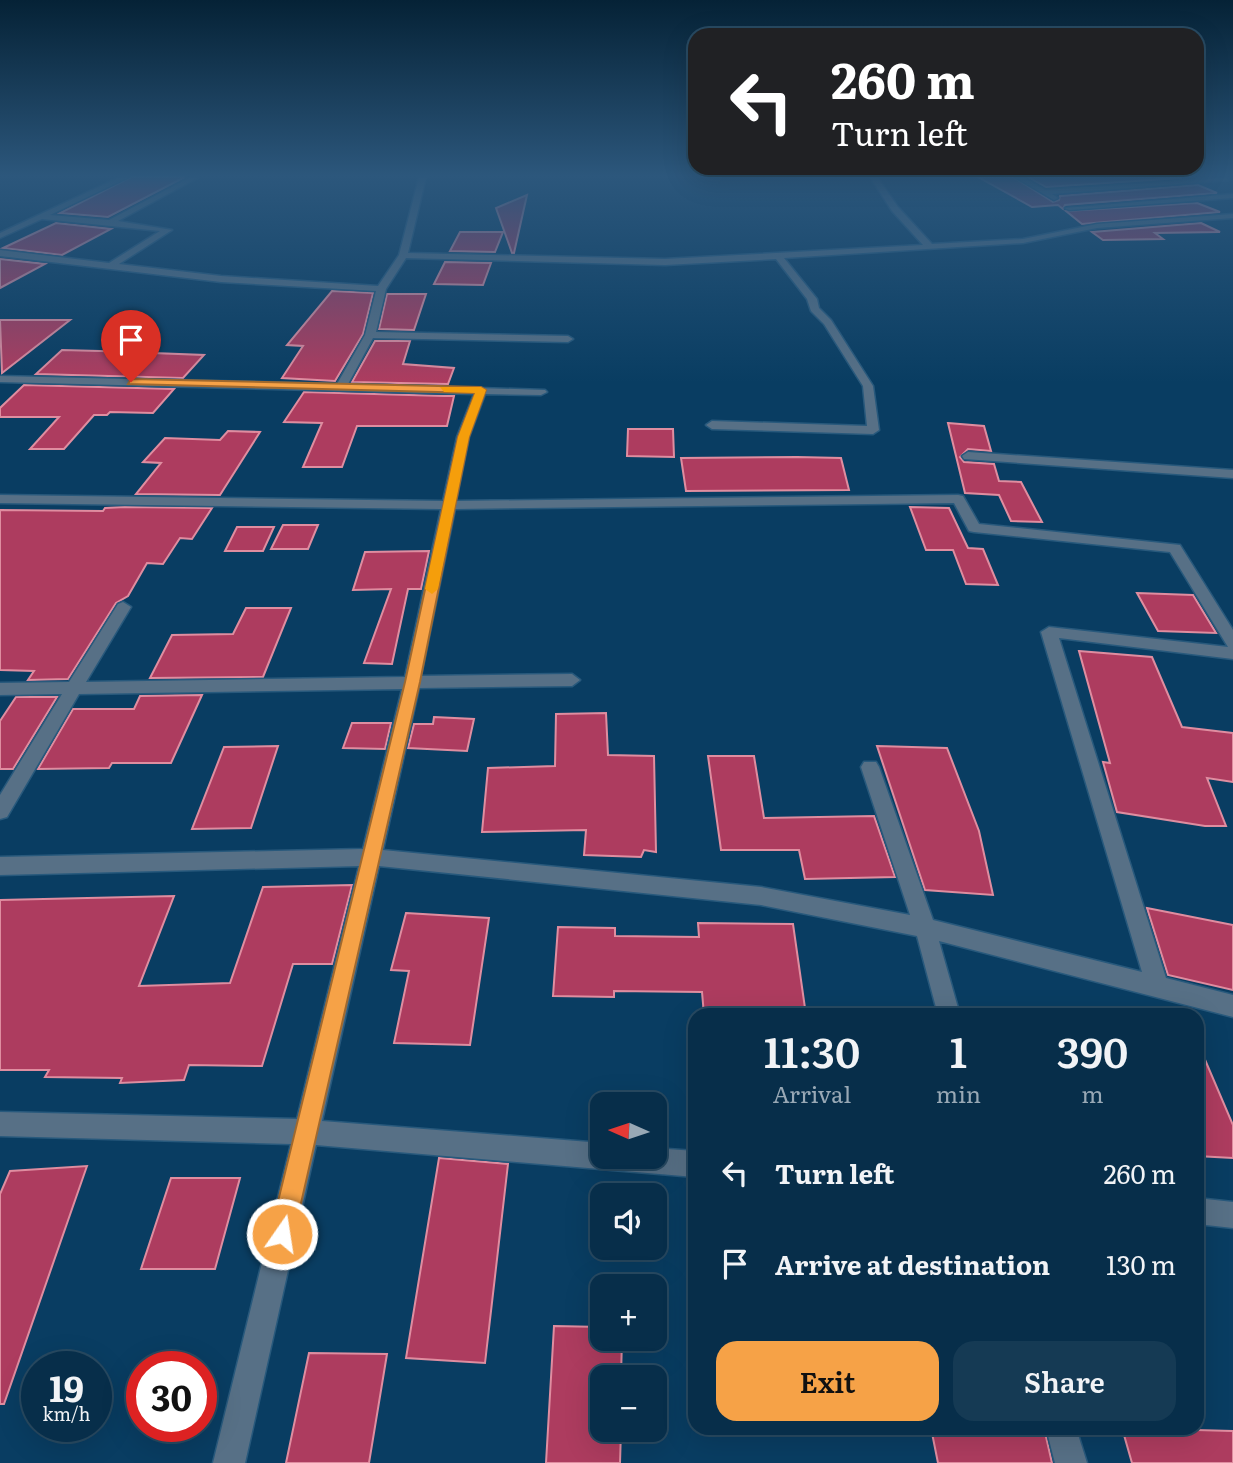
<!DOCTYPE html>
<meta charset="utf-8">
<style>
body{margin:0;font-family:Literata,serif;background:#153a54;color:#f1f3f6;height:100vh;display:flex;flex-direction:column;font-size:26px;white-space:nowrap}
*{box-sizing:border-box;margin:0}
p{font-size:23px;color:#98a8b5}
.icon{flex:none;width:38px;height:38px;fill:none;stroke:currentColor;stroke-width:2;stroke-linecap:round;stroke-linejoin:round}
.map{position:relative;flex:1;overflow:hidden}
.sheet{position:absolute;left:688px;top:1008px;width:516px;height:427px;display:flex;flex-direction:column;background:#072e4a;border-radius:21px;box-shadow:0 7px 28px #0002,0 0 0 2px #284a62}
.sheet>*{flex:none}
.guide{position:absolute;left:688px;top:28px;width:516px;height:147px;border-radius:21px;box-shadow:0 7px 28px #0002,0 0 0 2px #284a62;background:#202124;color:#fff;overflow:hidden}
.needle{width:46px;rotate:273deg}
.fabs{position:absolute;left:590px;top:1092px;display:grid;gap:14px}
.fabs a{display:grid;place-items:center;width:77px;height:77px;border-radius:14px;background:#072e4a;box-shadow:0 7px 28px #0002,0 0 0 2px #284a62;font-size:35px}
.speed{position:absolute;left:21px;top:1351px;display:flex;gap:14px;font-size:35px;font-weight:700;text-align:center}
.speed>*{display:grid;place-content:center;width:91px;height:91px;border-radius:50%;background:#072e4a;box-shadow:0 7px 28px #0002,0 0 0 2px #284a62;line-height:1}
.speed small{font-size:18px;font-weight:400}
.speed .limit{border:10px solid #d22;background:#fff;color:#111}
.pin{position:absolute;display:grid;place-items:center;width:60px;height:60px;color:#fff;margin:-72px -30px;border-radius:50% 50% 50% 0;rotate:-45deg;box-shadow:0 0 7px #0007}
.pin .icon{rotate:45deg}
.me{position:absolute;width:77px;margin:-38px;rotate:13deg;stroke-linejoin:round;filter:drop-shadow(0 0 5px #0008)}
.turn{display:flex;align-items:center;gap:24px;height:147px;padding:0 28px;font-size:32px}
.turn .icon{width:91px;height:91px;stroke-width:2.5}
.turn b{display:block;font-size:49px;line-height:60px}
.eta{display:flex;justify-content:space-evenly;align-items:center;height:119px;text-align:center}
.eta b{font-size:42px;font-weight:600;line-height:49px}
.action{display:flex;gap:14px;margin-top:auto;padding:14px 28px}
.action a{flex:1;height:80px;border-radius:21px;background:#f6a247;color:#111;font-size:28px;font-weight:600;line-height:80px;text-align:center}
.action a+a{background:#153a54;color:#f1f3f6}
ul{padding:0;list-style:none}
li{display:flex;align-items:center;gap:21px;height:91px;padding:0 28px}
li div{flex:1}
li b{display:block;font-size:26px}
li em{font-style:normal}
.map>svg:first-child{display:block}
</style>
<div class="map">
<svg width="1233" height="1463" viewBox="0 0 1233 1463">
<rect width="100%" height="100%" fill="#093d62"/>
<g fill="#ad3c5f" stroke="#df8da0" stroke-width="2">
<polygon points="131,177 185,177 108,217 60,213"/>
<polygon points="978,177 1013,177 1053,202 1059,200 1060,196 1198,185 1217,193 1065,205 1063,209 1058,205 1032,207"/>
<polygon points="1028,177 1179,177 1182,178 1046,187"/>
<polygon points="527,195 514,253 512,253 496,208"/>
<polygon points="1197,203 1220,212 1082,224 1066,211"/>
<polygon points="56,223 111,229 62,255 3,248"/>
<polygon points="1201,223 1220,232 1155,233 1163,239 1103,240 1092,232"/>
<polygon points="460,232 503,232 495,252 450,251"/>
<polygon points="0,259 45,264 0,288"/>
<polygon points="445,262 491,263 483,285 434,284"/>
<polygon points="332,291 373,293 363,334 335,381 282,378 303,346 287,345"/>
<polygon points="387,294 426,294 414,330 379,329"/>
<polygon points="0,320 70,320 2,373"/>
<polygon points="375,341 410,341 403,364 454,368 448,384 352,382"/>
<polygon points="62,350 100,351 204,355 183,378 36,374"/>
<polygon points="24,385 174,389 153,413 110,412 107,415 94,415 64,449 30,449 59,417 0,417 0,408"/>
<polygon points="304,392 444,396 454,396 447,426 357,426 342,467 303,467 322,423 284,422"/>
<polygon points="948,423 984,426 991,451 968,449 960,457 964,462 994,464 999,481 1021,482 1042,522 1011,521 999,495 965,493"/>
<polygon points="628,429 673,429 674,457 627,456"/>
<polygon points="228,431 260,432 220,495 136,494 161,463 143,462 165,438 220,440"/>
<polygon points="797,457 841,458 849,490 686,491 681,458"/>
<polygon points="125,507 212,508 192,539 180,538 163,564 147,563 128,596 116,603 68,679 28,680 34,671 0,670 0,510 103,511 105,508"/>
<polygon points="910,507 949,508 968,548 983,549 998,585 966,584 953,550 926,550"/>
<polygon points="283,525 318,525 308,549 271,549"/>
<polygon points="237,527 274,527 263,551 225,551"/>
<polygon points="429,551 421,589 408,589 392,664 364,663 391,589 353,590 365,552"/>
<polygon points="1137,593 1193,595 1216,633 1158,631"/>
<polygon points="246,608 291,608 263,677 150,678 172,635 233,634"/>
<polygon points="1079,651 1152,657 1182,727 1233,733 1233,782 1207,778 1226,826 1205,826 1117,812 1103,762 1110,763"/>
<polygon points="202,695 171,763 112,763 109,768 38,769 73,709 134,709 140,696"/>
<polygon points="16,697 57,697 13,769 0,769 0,721"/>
<polygon points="606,713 608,755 654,756 656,852 644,850 641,857 584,855 586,830 482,832 488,768 555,766 556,714"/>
<polygon points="434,717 474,719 467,751 408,748 414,724 433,724"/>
<polygon points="352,723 391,723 385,749 343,748"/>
<polygon points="278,746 251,828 192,829 224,747"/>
<polygon points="877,746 947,748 979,831 993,895 925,890"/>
<polygon points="708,756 754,756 764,818 874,816 895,877 805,879 799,850 721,850"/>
<polygon points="352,885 332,964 293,964 262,1066 189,1065 184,1080 120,1083 122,1078 45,1077 49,1070 0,1070 0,900 174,896 139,986 230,983 263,887"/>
<polygon points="1147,908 1233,925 1233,990 1168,975"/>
<polygon points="406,913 489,918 470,1045 394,1043 409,971 391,970"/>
<polygon points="698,923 793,924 806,1015 704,1015 702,992 614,991 614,997 553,996 558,927 615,928 615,936 699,937"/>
<polygon points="1197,1041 1233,1125 1233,1158 1197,1156"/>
<polygon points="439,1158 508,1164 485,1363 406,1358"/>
<polygon points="87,1166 4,1404 0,1404 0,1194 10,1171"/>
<polygon points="171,1178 240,1178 215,1269 141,1269"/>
<polygon points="554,1326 602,1327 602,1339 622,1339 621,1377 602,1377 602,1430 621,1430 620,1463 546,1463"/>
<polygon points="309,1353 387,1354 369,1463 286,1463"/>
<polygon points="931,1428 1044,1428 1052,1463 938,1463"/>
<polygon points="1122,1428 1233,1431 1233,1463 1132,1463"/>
</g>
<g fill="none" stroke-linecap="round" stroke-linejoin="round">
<g stroke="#28597c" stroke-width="3">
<g id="minor">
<path d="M120,177H129L50,215L109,220L191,177H199L118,221L172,230L119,264L221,276L378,286L399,255L419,177H426L408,253L665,259L923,245L892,211L870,177H877L898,207L932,244L1023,239L1097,224L1233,214V218L1097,228L1023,243L784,258L817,299L819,308L831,320L873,386L879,430L873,434L712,429L706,425L712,421L867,426L863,386L824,324L811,311L807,299L776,259L665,265L406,258L386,289L376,332L568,336L573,339L568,342L373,338L348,384L545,390L547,392L541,395L485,394L469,437L456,501L958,495L963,496L979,524L1180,545L1233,630V659L1059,638L1166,978L1233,995V1017L939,941L960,1015H938L917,936L761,905L379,866L322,1121L602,1143V1157H654V1148L695,1151V1177L316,1145L245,1463H213L291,1144L0,1136V1112L297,1119L359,866L0,875V857L363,849L402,689L79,694L7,817L0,819V795L62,694L0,695V683L69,682L118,604L123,602L131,607L86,682L405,677L441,509L0,503V495L443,501L457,437L474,394L0,382V376L337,384L365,335L376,291L221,282L0,256V250L109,263L160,231L42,219L0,238V233ZM954,503L969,531L974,532L1170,552L1228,647L1049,627L1041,632L1142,972L933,920L879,767L876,762H864L861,767L910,915L761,887L383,850L419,688L572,686L580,680L572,674L421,676L455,509Z"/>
<polygon points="1015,177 1023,177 1045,190 1225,178 1229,180 1052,194 1058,198 1054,200"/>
<polygon points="1233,194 1233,198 1069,210 1065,208"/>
<polygon points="968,452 1233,470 1233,478 964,459 962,456"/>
<polygon points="1197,1198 1233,1202 1233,1228 1197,1224"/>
<polygon points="1046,1428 1076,1428 1087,1463 1055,1463"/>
</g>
</g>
<use href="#minor" fill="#577086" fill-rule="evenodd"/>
</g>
<linearGradient id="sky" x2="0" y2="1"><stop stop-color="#052236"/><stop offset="0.46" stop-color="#2c577c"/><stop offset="1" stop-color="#2c577c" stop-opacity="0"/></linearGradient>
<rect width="1233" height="382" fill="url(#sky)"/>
<polygon fill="#f6a247" stroke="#a0692e" stroke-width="2" points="131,379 481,387 486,390 469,437 420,682 294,1234 291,1243 282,1246 273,1243 270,1234 405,682 458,437 475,393 128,384"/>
<polygon fill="#f59e0b" points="440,387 481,387 486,390 469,437 438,589 432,594 425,589 458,437 475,393 444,392"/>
</svg>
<div class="fabs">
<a><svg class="needle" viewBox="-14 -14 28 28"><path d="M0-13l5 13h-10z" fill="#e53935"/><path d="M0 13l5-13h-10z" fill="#98a8b5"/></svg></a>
<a><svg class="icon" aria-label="sound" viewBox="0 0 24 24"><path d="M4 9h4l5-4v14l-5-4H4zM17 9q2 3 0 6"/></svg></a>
<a>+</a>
<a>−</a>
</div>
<div class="speed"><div>19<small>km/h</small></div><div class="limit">30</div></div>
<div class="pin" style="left:131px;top:382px;background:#d93025"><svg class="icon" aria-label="arrive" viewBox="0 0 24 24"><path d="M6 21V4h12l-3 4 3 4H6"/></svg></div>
<svg class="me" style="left:282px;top:1234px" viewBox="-20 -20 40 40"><circle r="17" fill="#f6a247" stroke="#fff" stroke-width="3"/><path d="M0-11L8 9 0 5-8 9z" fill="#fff"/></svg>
<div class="guide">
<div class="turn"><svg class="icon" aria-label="left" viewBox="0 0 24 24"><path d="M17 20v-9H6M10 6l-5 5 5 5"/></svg><div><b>260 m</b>Turn left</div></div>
</div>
<section class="sheet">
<div class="eta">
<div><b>11:30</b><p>Arrival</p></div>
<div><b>1</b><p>min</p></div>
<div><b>390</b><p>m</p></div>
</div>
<ul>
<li><svg class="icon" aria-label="left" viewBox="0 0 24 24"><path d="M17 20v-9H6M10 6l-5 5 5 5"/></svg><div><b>Turn left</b></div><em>260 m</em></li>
<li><svg class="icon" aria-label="arrive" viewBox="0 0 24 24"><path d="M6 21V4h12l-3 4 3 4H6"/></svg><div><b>Arrive at destination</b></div><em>130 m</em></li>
</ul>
<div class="action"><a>Exit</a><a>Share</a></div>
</section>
</div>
